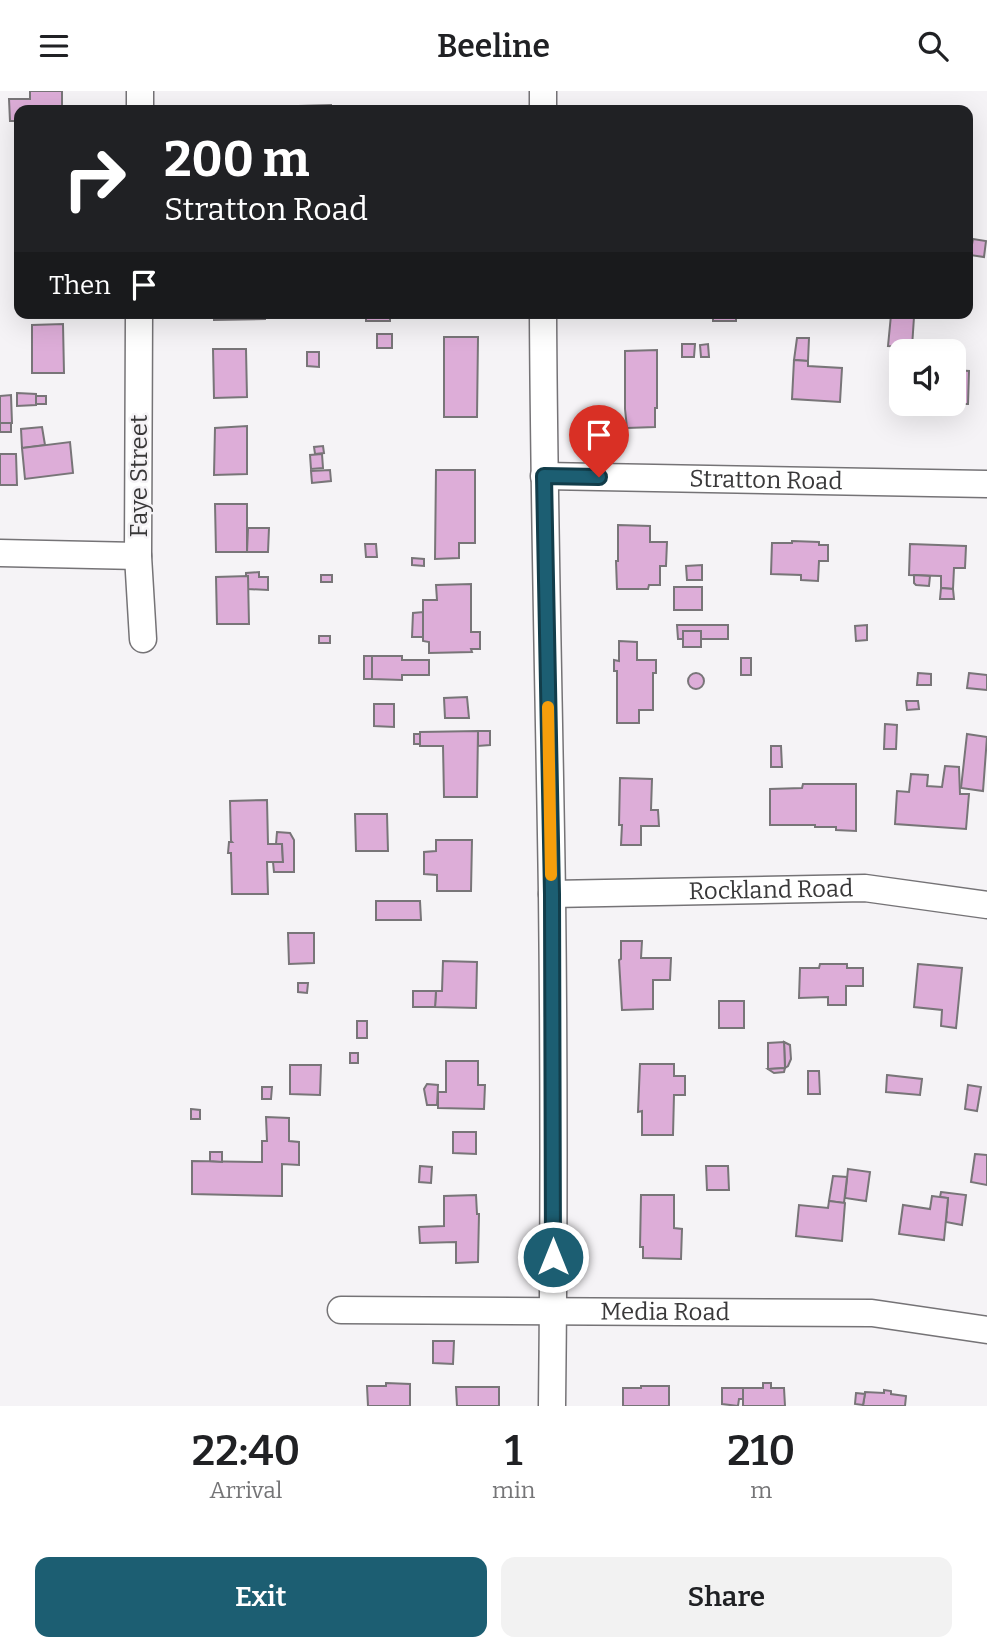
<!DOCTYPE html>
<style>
body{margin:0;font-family:Bitter,serif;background:#f2f2f2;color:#202124;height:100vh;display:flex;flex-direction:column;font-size:26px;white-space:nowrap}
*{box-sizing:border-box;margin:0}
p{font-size:23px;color:#757577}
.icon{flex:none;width:38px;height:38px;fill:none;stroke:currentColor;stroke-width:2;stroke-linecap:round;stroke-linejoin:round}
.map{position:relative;height:1315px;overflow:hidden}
.panel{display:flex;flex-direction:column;background:#fff;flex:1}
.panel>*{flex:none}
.top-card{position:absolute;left:14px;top:14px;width:959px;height:214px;border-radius:14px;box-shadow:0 7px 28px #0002;background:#202124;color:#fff;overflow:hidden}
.controls{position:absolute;left:889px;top:248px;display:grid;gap:14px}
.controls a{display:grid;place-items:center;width:77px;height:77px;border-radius:14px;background:#fff;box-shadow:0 7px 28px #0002;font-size:35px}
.pin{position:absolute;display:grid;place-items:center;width:60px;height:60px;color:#fff;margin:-72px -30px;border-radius:50% 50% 50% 0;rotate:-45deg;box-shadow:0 0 7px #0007}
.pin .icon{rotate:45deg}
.me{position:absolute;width:77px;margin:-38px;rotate:0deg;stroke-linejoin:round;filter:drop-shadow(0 0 5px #0008)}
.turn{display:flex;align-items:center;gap:24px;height:147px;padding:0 35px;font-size:32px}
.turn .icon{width:91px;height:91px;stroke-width:2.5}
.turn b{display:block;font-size:49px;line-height:60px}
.then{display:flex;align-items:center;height:66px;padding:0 35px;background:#0003;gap:14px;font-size:26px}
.eta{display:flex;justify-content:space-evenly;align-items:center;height:119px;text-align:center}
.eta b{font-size:42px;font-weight:600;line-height:49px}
.action{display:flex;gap:14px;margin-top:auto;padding:14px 35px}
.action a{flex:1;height:80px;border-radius:14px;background:#1c5e72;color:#fff;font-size:28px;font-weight:600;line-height:80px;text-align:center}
.action a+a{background:#f2f2f2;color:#202124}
header{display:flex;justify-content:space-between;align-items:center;height:91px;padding:0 35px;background:#fff;font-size:32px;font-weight:600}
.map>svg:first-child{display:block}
</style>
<header><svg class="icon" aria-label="menu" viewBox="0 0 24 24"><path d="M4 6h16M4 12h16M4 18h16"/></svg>Beeline<svg class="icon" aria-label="search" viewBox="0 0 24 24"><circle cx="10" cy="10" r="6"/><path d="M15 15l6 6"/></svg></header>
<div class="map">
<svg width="987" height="1315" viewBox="0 0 987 1315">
<rect width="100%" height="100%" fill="#f5f3f6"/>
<g fill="#ddadd8" stroke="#787578" stroke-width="2">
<polygon points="30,0 62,0 62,19 19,19 19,30 10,30 9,8 30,8"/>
<polygon points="331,14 331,19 299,19 299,15"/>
<polygon points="973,148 986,150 984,166 970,164"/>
<polygon points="214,222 265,222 265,228 214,229"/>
<rect x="366" y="222" width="24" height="8"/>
<polygon points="676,222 704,222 704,226 676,225"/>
<rect x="713" y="222" width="23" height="8"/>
<polygon points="891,224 914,226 912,256 888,255"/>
<polygon points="63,233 64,282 32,282 32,234"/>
<rect x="377" y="243" width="15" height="14"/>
<polygon points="444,246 478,246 477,326 444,326"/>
<polygon points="797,247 809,247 808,270 794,269"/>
<polygon points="682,253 695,253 694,266 682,266"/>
<polygon points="708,253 709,266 701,266 700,254"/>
<polygon points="213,258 246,258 247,306 214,307"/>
<polygon points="657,259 657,317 655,317 655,336 627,337 625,318 625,260"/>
<polygon points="307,261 319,261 319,276 307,275"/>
<polygon points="794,269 808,270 808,275 842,277 840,311 792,308"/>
<polygon points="954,279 969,280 968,313 954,313"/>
<polygon points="17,302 36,303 36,314 17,315"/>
<polygon points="11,304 12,332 0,332 0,305"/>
<rect x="36" y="305" width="10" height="8"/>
<rect x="0" y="332" width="11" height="9"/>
<polygon points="247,335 247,383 214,384 215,337"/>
<polygon points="42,336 45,354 22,357 21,338"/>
<polygon points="70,351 73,382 25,388 22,357"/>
<polygon points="323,355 324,362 315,363 314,356"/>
<polygon points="0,363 16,363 17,394 0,394"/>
<polygon points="322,363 323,377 311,378 310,364"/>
<polygon points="330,379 331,390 312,392 311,380"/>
<polygon points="436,379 475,379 475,452 459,452 459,467 435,468"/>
<polygon points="215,413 247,413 247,461 216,461"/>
<polygon points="618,434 650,435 650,451 667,451 666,475 660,475 660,494 649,494 648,498 617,498 616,470 618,470"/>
<polygon points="248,437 269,437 268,461 247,461"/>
<polygon points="792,450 819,451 819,454 828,454 828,470 819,470 818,490 801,489 801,484 771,483 772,452 792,452"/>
<polygon points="365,453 376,453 377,466 366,466"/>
<polygon points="910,453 966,455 965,477 954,477 953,498 941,497 941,485 909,484"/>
<polygon points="412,467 424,468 424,475 412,474"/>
<polygon points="702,474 702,489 687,489 686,475"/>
<polygon points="259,481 259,486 268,486 268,499 248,498 248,485 246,485 246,482"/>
<rect x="321" y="484" width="11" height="7"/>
<polygon points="914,484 930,485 929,495 916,494 914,492"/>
<polygon points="248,485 249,533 217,533 216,486"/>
<polygon points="471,493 471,541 480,541 480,558 471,558 472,561 429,562 429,551 423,550 423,509 437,509 436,494"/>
<rect x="674" y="496" width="28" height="23"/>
<polygon points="941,497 953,498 954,508 940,508"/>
<polygon points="423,521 423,546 412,546 413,522"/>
<polygon points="677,534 728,534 728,548 701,548 701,540 683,540 683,548 678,548"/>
<polygon points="867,534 867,549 856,550 855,535"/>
<rect x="683" y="540" width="18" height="16"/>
<rect x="319" y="545" width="11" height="7"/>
<polygon points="619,550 637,551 637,569 656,569 656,582 653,582 653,619 639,619 639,632 617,632 617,580 614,580 614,569 619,570"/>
<rect x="364" y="565" width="8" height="23"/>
<polygon points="372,565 402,565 402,569 429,569 429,584 402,584 402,589 372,588"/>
<rect x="741" y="567" width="10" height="17"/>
<circle cx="696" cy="590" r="8"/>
<polygon points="918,582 931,583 931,594 917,594"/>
<polygon points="969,582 987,584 987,599 967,597"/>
<polygon points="467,606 469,627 445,627 444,607"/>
<polygon points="906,610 918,610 919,618 907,619"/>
<polygon points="374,613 394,613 394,636 374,635"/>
<polygon points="885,633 897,634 896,658 884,658"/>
<polygon points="478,640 490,640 490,654 478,655"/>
<polygon points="478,640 477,706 444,706 443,655 420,655 420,641"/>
<rect x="414" y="643" width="6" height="10"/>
<polygon points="967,643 987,646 983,700 961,697"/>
<polygon points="771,655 781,655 782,676 771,676"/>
<polygon points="945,675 959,676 960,703 969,703 966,738 895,733 897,700 909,701 911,683 928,684 927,695 942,696"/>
<polygon points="620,687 652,688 651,719 658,719 659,735 641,735 641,754 621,754 622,734 619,734"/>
<polygon points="803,693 856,693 856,740 836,739 836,736 815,736 815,734 770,734 770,698 802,697"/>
<polygon points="267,709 268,753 282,753 283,771 267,771 268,803 232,803 231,762 228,762 229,751 232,751 231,750 230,710"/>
<polygon points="355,723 387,723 388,760 356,760"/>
<polygon points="277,741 290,742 294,749 294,781 274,781 273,771 283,771 282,753 276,753"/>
<polygon points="436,749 472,749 471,800 437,800 437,784 424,783 424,761 436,760"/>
<polygon points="376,810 420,810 421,829 376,829"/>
<polygon points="288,842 314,842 314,872 289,873"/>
<polygon points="621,850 642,850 641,867 671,867 670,889 653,889 653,918 622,919 619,869 621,868"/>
<polygon points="443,870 477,871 476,917 435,916 436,900 442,900"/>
<polygon points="820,873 847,873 847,877 863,877 863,895 846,895 846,914 828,914 828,906 799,907 800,877 819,877"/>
<polygon points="918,873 962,877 956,937 941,935 942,919 914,916"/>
<polygon points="298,892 308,892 307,902 298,901"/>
<polygon points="413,900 436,900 435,916 413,916"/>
<rect x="719" y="910" width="25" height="27"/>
<rect x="357" y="930" width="10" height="17"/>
<polygon points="784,951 790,954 791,968 788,975 785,977"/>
<polygon points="784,951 785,977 768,978 768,952"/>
<rect x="350" y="962" width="8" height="10"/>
<polygon points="446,970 478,970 478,994 485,994 484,1018 438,1017 438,1001 446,1001"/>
<polygon points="640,973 674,973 674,985 685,985 685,1004 674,1004 673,1044 642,1044 642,1020 638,1021"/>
<polygon points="290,974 321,974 320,1004 290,1003"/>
<polygon points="785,977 784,981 774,982 768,978"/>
<polygon points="808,980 819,980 820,1003 808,1003"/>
<polygon points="887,984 922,988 920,1004 886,1001"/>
<polygon points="427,993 438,994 437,1014 427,1014 424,998"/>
<polygon points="968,994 981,996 977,1020 965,1018"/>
<polygon points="262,996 272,996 271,1008 262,1008"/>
<polygon points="191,1018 200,1019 200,1028 191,1028"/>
<polygon points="266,1026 289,1027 289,1050 299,1051 299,1074 282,1073 282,1105 192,1103 192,1070 262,1071 262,1050 267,1050"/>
<polygon points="453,1041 476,1041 476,1063 453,1062"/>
<polygon points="210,1061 222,1061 222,1071 210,1070"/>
<polygon points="975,1063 987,1064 987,1094 971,1091"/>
<polygon points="420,1075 432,1076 431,1092 419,1091"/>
<polygon points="706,1075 728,1075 729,1099 707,1099"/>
<polygon points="848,1078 870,1081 866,1110 845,1107"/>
<polygon points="833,1085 847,1086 844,1112 829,1110"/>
<polygon points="941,1101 966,1104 962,1134 946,1131 948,1107 940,1106"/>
<polygon points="476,1104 477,1123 479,1123 478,1171 456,1172 456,1151 420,1152 419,1136 444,1135 444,1105"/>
<polygon points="641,1104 674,1104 674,1137 682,1138 681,1168 643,1167 643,1156 640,1156"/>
<polygon points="932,1105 948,1107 944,1149 899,1143 903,1114 930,1118"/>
<polygon points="829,1110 845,1112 842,1150 796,1145 799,1114 828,1117"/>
<polygon points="433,1250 454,1250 453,1273 433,1272"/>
<polygon points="386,1292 410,1293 410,1315 368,1315 367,1295 386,1295"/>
<polygon points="763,1292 771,1292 771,1297 784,1297 785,1315 743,1315 743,1297 763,1297"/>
<polygon points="641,1295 669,1295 669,1315 623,1315 623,1297 641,1297"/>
<polygon points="456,1296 499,1296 499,1315 457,1315"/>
<polygon points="722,1297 743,1297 743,1308 739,1308 738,1315 722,1313"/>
<polygon points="884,1299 891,1300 891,1303 906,1305 905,1315 863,1315 865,1301 884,1302"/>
<polygon points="856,1302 865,1303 863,1314 855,1313"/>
</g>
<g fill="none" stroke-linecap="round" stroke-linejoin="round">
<g stroke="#757376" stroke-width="29">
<g id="minor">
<polyline points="543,0 543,19"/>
<polyline points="140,19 140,0"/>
<polyline points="139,222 138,465 143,548"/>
<path d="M543,222C544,416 549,610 552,804C554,974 554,1145 552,1315"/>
<path id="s1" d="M544,385L987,393"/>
<polyline points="0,462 138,465"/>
<path id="s2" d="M552,803L865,797L987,814"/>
<path id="s3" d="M341,1219L872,1222L987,1239"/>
</g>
</g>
<use href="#minor" stroke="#fff" stroke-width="26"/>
</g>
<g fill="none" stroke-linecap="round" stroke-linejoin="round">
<g stroke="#123d4a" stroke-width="18">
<polyline id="route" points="553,1166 552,803 544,385 599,386"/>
</g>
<use href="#route" stroke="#1c5e72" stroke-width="12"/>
<polyline stroke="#f59e0b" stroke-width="12" points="548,616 551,784"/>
</g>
<g text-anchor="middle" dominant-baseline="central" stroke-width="5" stroke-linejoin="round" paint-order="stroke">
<g font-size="24" fill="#393839" stroke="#f5f3f6">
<text transform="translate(139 385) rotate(-90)">Faye Street</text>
<text stroke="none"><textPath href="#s1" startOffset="222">Stratton Road</textPath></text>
<text stroke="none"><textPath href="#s2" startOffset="219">Rockland Road</textPath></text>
<text stroke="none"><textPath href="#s3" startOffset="324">Media Road</textPath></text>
</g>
</g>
</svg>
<div class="controls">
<a><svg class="icon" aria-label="sound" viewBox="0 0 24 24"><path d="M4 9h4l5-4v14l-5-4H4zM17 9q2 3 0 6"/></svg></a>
</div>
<div class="pin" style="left:599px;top:386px;background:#d93025"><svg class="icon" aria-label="arrive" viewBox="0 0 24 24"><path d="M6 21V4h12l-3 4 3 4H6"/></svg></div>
<svg class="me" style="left:553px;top:1166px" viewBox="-20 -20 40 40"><circle r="17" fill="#1c5e72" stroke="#fff" stroke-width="3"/><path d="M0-11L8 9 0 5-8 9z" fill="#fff"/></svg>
<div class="top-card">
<div class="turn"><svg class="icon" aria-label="right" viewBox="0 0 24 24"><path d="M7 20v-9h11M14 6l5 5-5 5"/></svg><div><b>200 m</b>Stratton Road</div></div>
<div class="then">Then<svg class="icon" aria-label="arrive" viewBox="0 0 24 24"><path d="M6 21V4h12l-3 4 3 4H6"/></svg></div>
</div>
</div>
<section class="panel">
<div class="eta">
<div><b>22:40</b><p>Arrival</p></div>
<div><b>1</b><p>min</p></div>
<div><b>210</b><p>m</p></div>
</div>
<div class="action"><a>Exit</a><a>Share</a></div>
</section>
